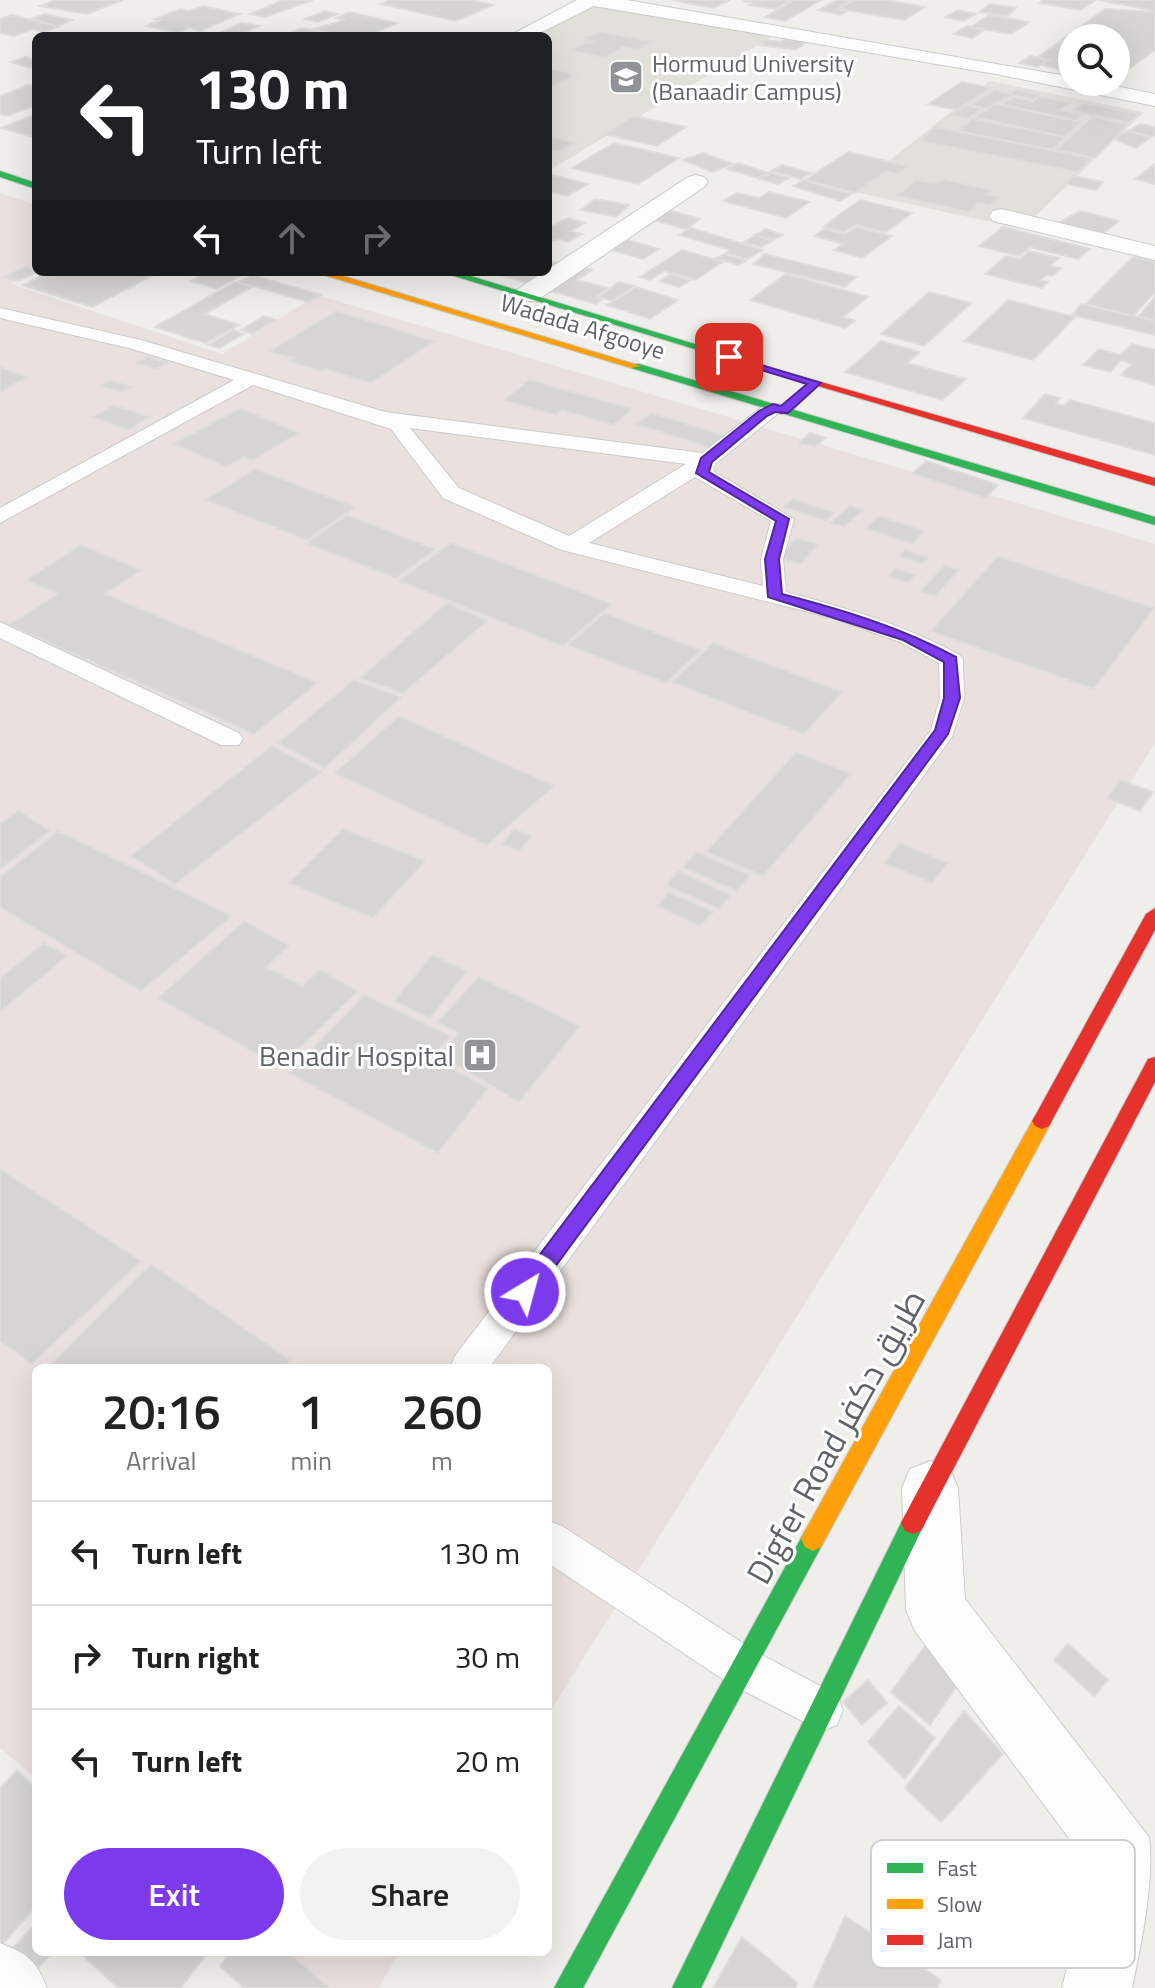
<!DOCTYPE html>
<meta charset="utf-8">
<style>
body{margin:0;font-family:"Titillium Web",Cairo,sans-serif;background:#f2f2f2;color:#222;height:100vh;display:flex;flex-direction:column;font-size:30px;white-space:nowrap}
*{box-sizing:border-box;margin:0}
p{font-size:26px;color:#767676}
.icon{flex:none;width:44px;height:44px;fill:none;stroke:currentColor;stroke-width:2;stroke-linecap:round;stroke-linejoin:round}
.map{position:relative;flex:1;overflow:hidden}
.drawer{position:absolute;left:32px;top:1364px;width:520px;height:592px;display:flex;flex-direction:column;background:#fff;border-radius:12px;box-shadow:0 8px 32px #0002}
.drawer>*{flex:none}
.hud{position:absolute;left:32px;top:32px;width:520px;height:244px;border-radius:12px;box-shadow:0 8px 32px #0002;background:#202124;color:#fff;overflow:hidden}
.tools{position:absolute;left:1058px;top:24px;display:grid;gap:16px}
.tools a{display:grid;place-items:center;width:72px;height:72px;border-radius:50%;background:#fff;box-shadow:0 8px 32px #0002;font-size:40px}
.pin{position:absolute;display:grid;place-items:center;width:68px;height:68px;color:#fff;margin:-34px;border-radius:16px;box-shadow:0 4px 12px #0006}
.me{position:absolute;width:88px;margin:-44px;rotate:37deg;stroke-linejoin:round;filter:drop-shadow(0 0 6px #0008)}
.turn{display:flex;align-items:center;gap:28px;height:168px;padding:0 32px;font-size:36px}
.turn .icon{width:104px;height:104px;stroke-width:2.5}
.turn b{display:block;font-size:56px;line-height:68px}
.lanes{display:flex;align-items:center;height:76px;padding:0 32px;background:#0003;justify-content:center;gap:40px;direction:ltr}
.lanes .off{opacity:.35}
.eta{display:flex;justify-content:space-evenly;align-items:center;height:136px;text-align:center}
.eta b{font-size:48px;font-weight:600;line-height:56px}
.cta{display:flex;gap:16px;margin-top:auto;padding:16px 32px}
.cta a{flex:1;height:92px;border-radius:48px;background:#7c3aed;color:#fff;font-size:32px;font-weight:600;line-height:92px;text-align:center}
.cta a+a{background:#f2f2f2;color:#222}
ul{padding:0;list-style:none}
li{display:flex;align-items:center;gap:24px;height:104px;padding:0 32px;border-top:2px solid #e0e0e0}
li div{flex:1}
li b{display:block;font-size:30px}
li em{font-style:normal}
.map>svg:first-child{display:block}
</style>
<div class="map">
<svg width="1155" height="1988" viewBox="0 0 1155 1988">
<rect width="100%" height="100%" fill="#efeeea"/>
<g fill="#e2e0da">
<polygon points="599,4 775,35 548,171 548,36 535,36"/>
<polygon points="990,81 1144,112 1022,229 851,191"/>
</g>
<g fill="#eae0de">
<polygon points="0,193 36,205 36,271 11,284 222,354 317,295 1155,544 1155,743 548,1715 548,1368 36,1368 36,1778 0,1748"/>
<polygon points="246,1952 400,1952 378,1988 290,1988"/>
</g>
<g fill="#d6d5d3" stroke="#deddd9" stroke-width="2">
<polygon points="55,0 123,0 87,14 40,6"/>
<polygon points="283,0 313,0 265,17 250,14"/>
<polygon points="390,0 472,0 493,5 456,21 381,4"/>
<polygon points="673,0 730,0 713,8"/>
<polygon points="791,0 776,9 749,5 753,2 743,1"/>
<polygon points="794,0 821,0 785,21 765,17"/>
<polygon points="837,0 852,0 836,9 847,11 841,15 818,10"/>
<polygon points="853,0 887,0 925,7 904,20 840,9"/>
<polygon points="1044,0 1096,0 1080,10 1040,3"/>
<polygon points="1099,0 1155,0 1155,11"/>
<polygon points="989,4 1016,8 1007,16 980,12"/>
<polygon points="203,6 240,14 200,31 190,28 177,33 146,26 161,20 155,19 180,9 189,11"/>
<polygon points="1105,9 1155,12 1155,50 1116,78 1116,38 1072,38 1072,73 1031,62"/>
<polygon points="958,10 976,14 963,21 945,17"/>
<polygon points="325,11 338,14 318,22 305,19"/>
<polygon points="349,12 397,23 367,36 342,36 314,29 345,20 336,18"/>
<polygon points="45,14 72,20 57,26 31,19"/>
<polygon points="12,15 58,27 44,32 33,29 14,36 0,33 0,19"/>
<polygon points="989,15 1029,22 1011,34 971,27"/>
<polygon points="241,23 259,26 238,36 212,36"/>
<polygon points="967,26 985,30 972,38 954,34"/>
<polygon points="302,28 334,36 284,35"/>
<polygon points="598,31 653,42 638,50 623,47 604,58 570,50 584,43 595,42 582,39"/>
<polygon points="785,39 806,42 796,50 760,45 766,40 781,42"/>
<polygon points="1031,56 1049,60 1037,67 1019,63"/>
<polygon points="25,57 36,61 36,66 30,68 11,62"/>
<polygon points="548,68 576,75 548,89"/>
<polygon points="962,82 990,88 957,110 928,104"/>
<polygon points="28,85 36,87 36,105 7,116 0,114 0,96"/>
<polygon points="1017,89 1041,95 1033,100 1009,94"/>
<polygon points="995,90 1016,96 1003,99 987,109 971,105"/>
<polygon points="1039,96 1070,103 1061,110 1082,115 1075,121 1000,104 1014,97 1033,101"/>
<polygon points="1083,103 1140,114 1129,123 1072,111"/>
<polygon points="996,104 1082,122 1064,137 974,117"/>
<polygon points="966,105 982,109 967,119 951,115"/>
<polygon points="36,114 36,138 1,128"/>
<polygon points="634,116 686,127 657,146 604,134"/>
<polygon points="1092,117 1129,124 1095,158 1056,150"/>
<polygon points="972,119 1065,137 1053,150 958,131"/>
<polygon points="1140,124 1155,127 1155,135 1151,137 1128,131"/>
<polygon points="936,127 1091,158 1078,172 920,141"/>
<polygon points="1126,131 1151,137 1136,148 1114,139"/>
<polygon points="548,136 575,143 559,152 548,150"/>
<polygon points="614,143 679,158 638,184 572,168"/>
<polygon points="848,152 908,166 898,174 886,171 855,193 805,180"/>
<polygon points="703,153 733,164 713,172 683,160"/>
<polygon points="738,163 769,173 758,178 727,169"/>
<polygon points="1155,164 1155,184 1135,179"/>
<polygon points="782,165 811,173 801,179 771,171"/>
<polygon points="772,173 789,178 778,184 760,179"/>
<polygon points="548,174 588,184 567,196 548,191"/>
<polygon points="1073,176 1103,182 1096,190 1066,184"/>
<polygon points="943,179 991,190 986,194 999,197 990,205 978,203 969,212 897,196 916,180 937,184"/>
<polygon points="804,180 852,194 840,201 793,186"/>
<polygon points="769,192 809,202 786,218 723,201 737,193 759,198"/>
<polygon points="595,199 629,205 616,217 581,210"/>
<polygon points="860,200 912,213 886,232 855,225 844,232 823,227"/>
<polygon points="668,210 700,219 686,229 653,220"/>
<polygon points="1080,211 1119,221 1101,235 1058,223"/>
<polygon points="568,218 585,223 571,231 582,234 568,242 559,239 548,242 548,228"/>
<polygon points="857,227 892,236 862,258 834,250 844,244 814,236 825,229 845,234"/>
<polygon points="1003,227 1090,249 1078,259 1030,247 1019,256 979,246"/>
<polygon points="691,228 763,250 747,259 726,253 730,250 679,235"/>
<polygon points="766,229 783,235 773,240 755,235"/>
<polygon points="756,235 773,241 761,247 744,242"/>
<polygon points="621,238 659,249 643,259 604,248"/>
<polygon points="682,250 723,262 695,280 664,271 650,280 640,277"/>
<polygon points="1029,251 1059,258 1050,266 1061,268 1052,276 1046,275 1040,280 1048,282 1042,288 985,274 1006,256 1020,259"/>
<polygon points="725,254 746,261 738,265 716,258"/>
<polygon points="765,254 856,277 845,287 753,264"/>
<polygon points="1133,257 1155,262 1155,292 1133,316 1086,304"/>
<polygon points="548,260 563,265 529,284 492,272 548,272"/>
<polygon points="26,266 37,272 18,281 4,277"/>
<polygon points="578,266 592,270 577,280 608,288 596,297 602,299 596,304 543,289"/>
<polygon points="50,272 159,272 92,307 23,285"/>
<polygon points="207,272 242,272 245,273 217,289 191,281"/>
<polygon points="671,274 691,280 679,287 660,281"/>
<polygon points="786,274 868,297 843,317 855,321 845,328 750,300"/>
<polygon points="252,275 321,295 308,302 238,282"/>
<polygon points="235,282 252,287 205,314 239,325 206,343 155,327"/>
<polygon points="619,282 634,286 613,301 598,297"/>
<polygon points="636,287 678,300 650,319 607,305"/>
<polygon points="929,292 971,303 924,346 881,334"/>
<polygon points="1155,297 1155,320 1139,316"/>
<polygon points="1008,300 1075,317 1033,360 964,341"/>
<polygon points="1081,304 1155,321 1155,335 1072,315"/>
<polygon points="336,311 434,341 371,383 326,369 320,371 288,361 293,358 270,351"/>
<polygon points="264,316 276,320 252,334 241,330"/>
<polygon points="233,330 244,334 219,348 208,345"/>
<polygon points="881,341 920,352 907,363 966,379 942,400 845,372"/>
<polygon points="1132,344 1155,350 1155,385 1121,375 1132,364 1121,360 1110,372 1083,365 1099,349 1120,355"/>
<polygon points="147,357 167,363 156,369 136,363"/>
<polygon points="0,367 27,377 0,392"/>
<polygon points="111,380 130,387 121,392 101,386"/>
<polygon points="529,380 632,409 613,425 562,410 556,415 504,400"/>
<polygon points="1045,394 1060,398 1055,403 1064,406 1070,400 1155,423 1155,455 1023,418"/>
<polygon points="114,405 149,417 128,430 93,417"/>
<polygon points="240,408 299,433 252,460 243,457 226,467 174,444"/>
<polygon points="651,413 728,437 714,449 636,424"/>
<polygon points="810,433 825,438 815,447 799,443"/>
<polygon points="926,461 998,485 985,498 912,473"/>
<polygon points="255,469 355,507 307,540 206,500"/>
<polygon points="793,499 834,513 826,521 784,507"/>
<polygon points="850,505 863,510 844,527 831,523"/>
<polygon points="347,515 435,549 396,578 306,543"/>
<polygon points="879,516 924,531 912,544 866,528"/>
<polygon points="797,538 818,545 800,564 778,557"/>
<polygon points="451,543 612,604 563,646 399,581"/>
<polygon points="81,545 141,570 105,594 318,683 254,734 9,625 58,594 26,580"/>
<polygon points="905,550 928,558 922,564 899,556"/>
<polygon points="998,556 1154,608 1094,689 931,631"/>
<polygon points="945,565 959,570 935,596 920,591"/>
<polygon points="896,568 915,575 907,583 888,576"/>
<polygon points="447,603 488,620 403,693 360,678"/>
<polygon points="604,613 701,650 666,683 568,645"/>
<polygon points="713,643 842,692 804,734 672,682"/>
<polygon points="354,680 401,697 325,768 278,743"/>
<polygon points="399,716 554,786 487,845 335,773"/>
<polygon points="272,746 321,772 175,884 131,856"/>
<polygon points="796,752 851,774 763,876 706,852"/>
<polygon points="1120,780 1153,792 1140,811 1107,798"/>
<polygon points="19,811 50,831 0,869 0,824"/>
<polygon points="343,829 425,861 373,918 289,883"/>
<polygon points="514,829 532,836 519,851 502,845"/>
<polygon points="58,831 232,916 141,991 0,907 0,877"/>
<polygon points="900,843 948,863 932,883 884,863"/>
<polygon points="697,852 750,875 737,891 683,867"/>
<polygon points="678,871 731,895 719,909 666,885"/>
<polygon points="669,892 713,912 700,926 657,906"/>
<polygon points="244,921 289,946 266,967 302,986 320,970 358,991 280,1067 158,998"/>
<polygon points="44,943 67,956 0,1012 0,978"/>
<polygon points="432,955 467,971 430,1018 394,1001"/>
<polygon points="479,977 580,1026 519,1102 439,1055 459,1033 437,1022"/>
<polygon points="365,995 450,1036 431,1057 488,1088 438,1153 289,1073"/>
<polygon points="0,1169 141,1261 32,1364 0,1341"/>
<polygon points="151,1264 290,1360 283,1368 47,1368"/>
<polygon points="931,1638 969,1668 930,1725 891,1692"/>
<polygon points="1068,1644 1108,1680 1094,1696 1054,1660"/>
<polygon points="868,1680 887,1703 862,1725 843,1702"/>
<polygon points="899,1706 935,1738 905,1779 868,1742"/>
<polygon points="964,1711 1003,1754 941,1822 905,1788"/>
<polygon points="17,1770 36,1789 36,1906 0,1947 0,1788"/>
<polygon points="845,1916 941,1980 937,1988 813,1988"/>
<polygon points="36,1923 36,1952 53,1952 23,1984 3,1959"/>
<polygon points="742,1937 798,1983 795,1988 713,1988"/>
<polygon points="79,1952 208,1952 181,1988 118,1988"/>
<polygon points="230,1952 288,1952 329,1988 244,1988 220,1966"/>
</g>
<g fill="none" stroke-linecap="round" stroke-linejoin="round">
<g stroke="#cbcccc" stroke-width="2">
<g id="lane">
<path d="M0,308L141,340L385,412L702,453L766,404H780L783,408L780,412L716,463L713,471L794,519L783,559L786,592C847,608 904,625 960,655L963,660L964,698L952,737L489,1368H450L455,1356L931,730L940,698L939,663L900,642L833,618L562,550L443,498L391,429L253,385L0,523V508L234,380L129,348L0,318ZM410,428L686,464L569,536L459,488ZM695,477L771,521L761,559L763,586L589,543Z"/>
<polygon points="0,622 239,733 243,739 239,745 221,745 0,638"/>
<polygon points="548,1521 562,1526 760,1654 837,1695 843,1710 837,1725 822,1731 730,1684 548,1563"/>
</g>
</g>
<g stroke="#cbcccc" stroke-width="2">
<g id="street">
<polygon points="577,0 627,0 1072,77 1072,82 1096,82 1155,94 1155,106 996,74 594,6 534,36 509,36"/>
<polygon points="696,175 704,177 708,182 704,187 536,301 518,301 514,295 518,289 688,177"/>
<polygon points="1001,209 1155,246 1155,260 993,221 989,216 993,211"/>
<path d="M930,1461L950,1469L958,1488L965,1599L1149,1837C1155,1877 1141,1946 1132,1988H1062L1091,1868L915,1631L906,1610L902,1488L910,1469Z"/>
<path d="M0,1943C29,1955 35,1959 47,1988H0Z"/>
</g>
</g>
<g stroke="#cacacb" stroke-width="2">
<g id="fast">
<polygon points="0,171 36,183 36,189 0,177"/>
<polygon points="441,272 457,272 741,358 731,360"/>
<polygon points="631,364 639,364 1155,517 1155,525 631,368"/>
<polygon points="913,1512 921,1515 925,1523 921,1531 701,1988 672,1988 905,1515"/>
<polygon points="813,1527 821,1531 825,1539 821,1547 583,1988 554,1988 805,1531"/>
</g>
</g>
<g stroke="#cacacb" stroke-width="2">
<g id="slow">
<polygon points="314,272 330,272 641,366 631,368"/>
<polygon points="1042,1113 1049,1116 1052,1121 821,1547 813,1551 805,1547 801,1539 805,1531 1035,1116"/>
</g>
</g>
<g stroke="#cacacb" stroke-width="2">
<g id="jam">
<polygon points="731,356 1155,478 1155,486 818,386 788,414 780,414 780,408 808,383 731,360"/>
<polygon points="1155,908 1155,930 1049,1126 1042,1129 1035,1126 1032,1121 1035,1116 1146,914"/>
<polygon points="1155,1057 1155,1082 921,1531 913,1534 905,1531 901,1523 905,1515 1148,1059"/>
</g>
</g>
<use href="#lane" fill="#fdfcfc" fill-rule="evenodd"/>
<use href="#street" fill="#fdfcfc" fill-rule="evenodd"/>
<use href="#fast" fill="#30b455" fill-rule="evenodd"/>
<use href="#slow" fill="#ff9f0a" fill-rule="evenodd"/>
<use href="#jam" fill="#e5322d" fill-rule="evenodd"/>
</g>
<path fill="#7c3aed" stroke="#51269a" stroke-width="2" d="M725,354L821,383L788,413L775,412L767,416L712,462L709,472L789,519L779,559L782,594C843,610 900,627 956,657L960,698L948,734L532,1298L525,1301L517,1298L514,1292L517,1285L935,730L944,698V662L903,640L768,597L765,559L776,521L696,473L701,458L759,411L773,404L781,406L807,384L725,359Z"/>
<defs>
<g id="university-square" transform="scale(1.8)"><rect x="-9" y="-9" width="18" height="18" rx="4" fill="#919496" stroke="#fff"/><path d="M0-5L7-2L0 1L-7-2ZM-4 1L0 2.5L4 1V4Q0 6-4 4Z" fill="#fff"/></g>
<g id="hospital-square" transform="scale(1.8)"><rect x="-9" y="-9" width="18" height="18" rx="4" fill="#919496" stroke="#fff"/><path d="M-5-5h3v3.5h4V-5h3V5h-3V1.5h-4V5h-3Z" fill="#fff"/></g>
</defs>
<g fill-rule="evenodd">
<use href="#university-square" x="626" y="77"/>
<use href="#hospital-square" x="480" y="1055"/>
</g>
<g text-anchor="middle" dominant-baseline="central" stroke-width="6" stroke-linejoin="round" paint-order="stroke">
<g font-size="24" fill="#5f6368" stroke="#fff" text-anchor="start">
<text x="652" y="63">Hormuud University<tspan x="652" dy="28">(Banaadir Campus)</tspan></text>
</g>
<g font-size="24" fill="#5f6368" stroke="#fff">
<text transform="translate(583 326) rotate(17)">Wadada Afgooye</text>
</g>
<g font-size="28" fill="#5f6368" stroke="#fff" text-anchor="end">
<text x="454" y="1055">Benadir Hospital</text>
</g>
<g font-size="34" fill="#5f6368" stroke="#fff">
<text transform="translate(835 1436) rotate(-61)">Digfer Road طريق دكفر</text>
</g>
</g>
<rect x="871" y="1840" width="264" height="128" rx="12" fill="#fff" stroke="#cfd0d2" stroke-width="2"/>
<rect x="887" y="1863" width="36" height="10" fill="#30b455"/>
<rect x="887" y="1899" width="36" height="10" fill="#ff9f0a"/>
<rect x="887" y="1935" width="36" height="10" fill="#e5322d"/>
<g font-size="22" fill="#5f6368">
<text x="937" y="1876">Fast</text>
<text x="937" y="1912">Slow</text>
<text x="937" y="1948">Jam</text>
</g>
</svg>
<div class="tools">
<a><svg class="icon" aria-label="search" viewBox="0 0 24 24"><circle cx="10" cy="10" r="6"/><path d="M15 15l6 6"/></svg></a>
</div>
<div class="pin" style="left:729px;top:357px;background:#d93025"><svg class="icon" aria-label="arrive" viewBox="0 0 24 24"><path d="M6 21V4h12l-3 4 3 4H6"/></svg></div>
<svg class="me" style="left:525px;top:1292px" viewBox="-20 -20 40 40"><circle r="17" fill="#7c3aed" stroke="#fff" stroke-width="3"/><path d="M0-11L8 9 0 5-8 9z" fill="#fff"/></svg>
<div class="hud">
<div class="turn"><svg class="icon" aria-label="left" viewBox="0 0 24 24"><path d="M17 20v-9H6M10 6l-5 5 5 5"/></svg><div><b>130 m</b>Turn left</div></div>
<div class="lanes"><svg class="icon" aria-label="left" viewBox="0 0 24 24"><path d="M17 20v-9H6M10 6l-5 5 5 5"/></svg><svg class="icon off" aria-label="ahead" viewBox="0 0 24 24"><path d="M12 20V5M6 11l6-6 6 6"/></svg><svg class="icon off" aria-label="right" viewBox="0 0 24 24"><path d="M7 20v-9h11M14 6l5 5-5 5"/></svg></div>
</div>
<section class="drawer">
<div class="eta">
<div><b>20:16</b><p>Arrival</p></div>
<div><b>1</b><p>min</p></div>
<div><b>260</b><p>m</p></div>
</div>
<ul>
<li><svg class="icon" aria-label="left" viewBox="0 0 24 24"><path d="M17 20v-9H6M10 6l-5 5 5 5"/></svg><div><b>Turn left</b></div><em>130 m</em></li>
<li><svg class="icon" aria-label="right" viewBox="0 0 24 24"><path d="M7 20v-9h11M14 6l5 5-5 5"/></svg><div><b>Turn right</b></div><em>30 m</em></li>
<li><svg class="icon" aria-label="left" viewBox="0 0 24 24"><path d="M17 20v-9H6M10 6l-5 5 5 5"/></svg><div><b>Turn left</b></div><em>20 m</em></li>
</ul>
<div class="cta"><a>Exit</a><a>Share</a></div>
</section>
</div>
